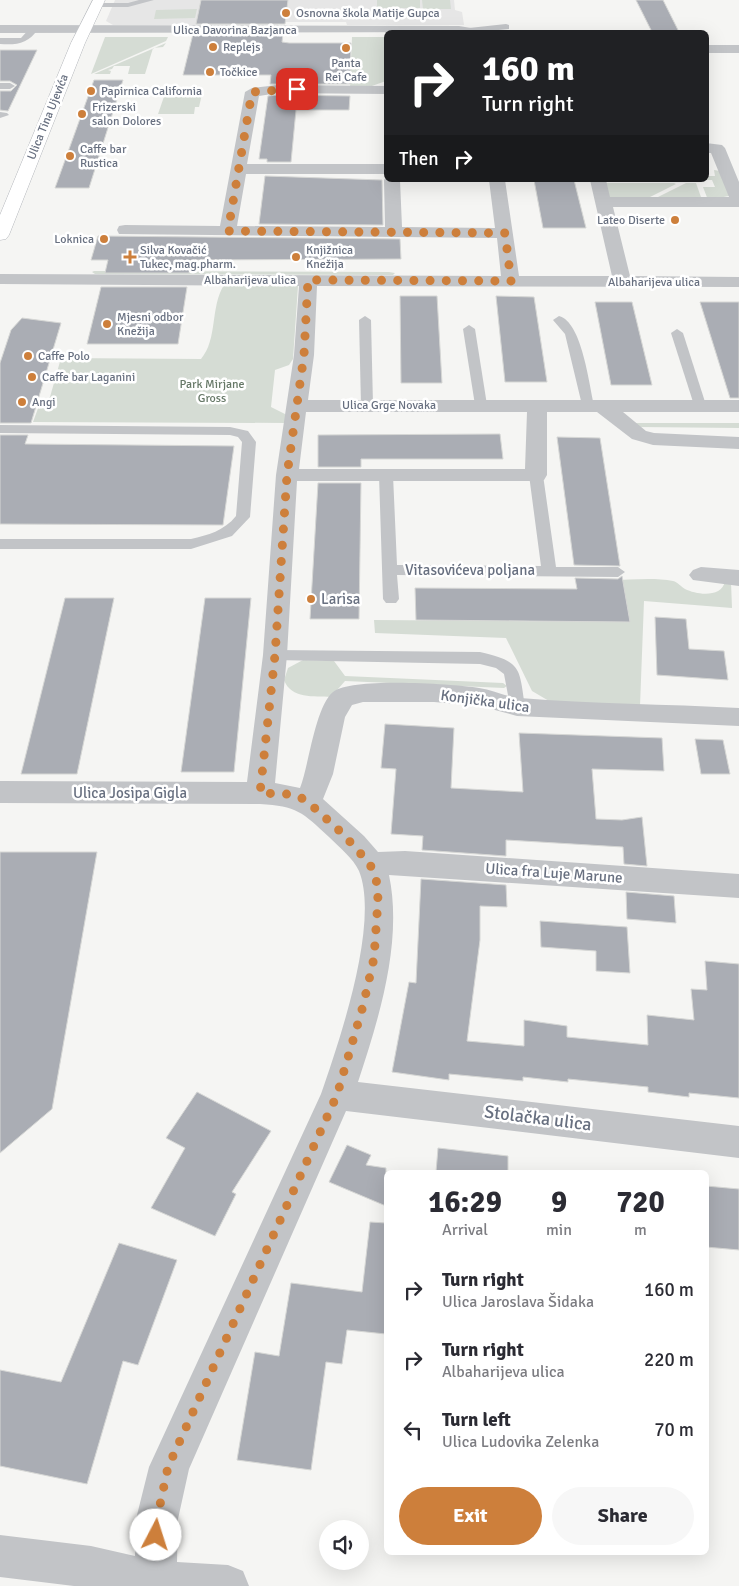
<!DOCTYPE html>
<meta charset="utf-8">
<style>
body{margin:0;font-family:Signika,sans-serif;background:#f7f7f7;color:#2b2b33;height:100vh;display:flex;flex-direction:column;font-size:19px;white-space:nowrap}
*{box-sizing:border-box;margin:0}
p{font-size:16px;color:#7c7c81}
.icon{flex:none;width:28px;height:28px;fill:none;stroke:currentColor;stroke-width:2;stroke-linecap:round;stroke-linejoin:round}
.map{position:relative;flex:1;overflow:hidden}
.sheet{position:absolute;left:384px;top:1170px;width:325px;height:385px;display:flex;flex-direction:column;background:#fff;border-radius:8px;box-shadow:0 5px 20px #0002}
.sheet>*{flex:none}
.banner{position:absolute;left:384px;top:30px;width:325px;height:152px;border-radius:8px;box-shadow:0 5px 20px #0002;background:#202124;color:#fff;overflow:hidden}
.controls{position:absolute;left:319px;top:1520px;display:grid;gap:10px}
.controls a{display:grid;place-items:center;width:50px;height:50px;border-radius:50%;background:#fff;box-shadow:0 5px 20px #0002;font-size:25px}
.pin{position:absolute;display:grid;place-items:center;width:42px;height:42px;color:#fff;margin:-21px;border-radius:10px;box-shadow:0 2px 8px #0006}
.me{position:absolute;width:55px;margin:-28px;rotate:5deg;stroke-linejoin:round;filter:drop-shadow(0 0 4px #0008)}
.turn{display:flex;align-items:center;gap:18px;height:105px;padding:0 15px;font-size:22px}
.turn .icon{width:65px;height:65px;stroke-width:2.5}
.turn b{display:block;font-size:35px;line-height:42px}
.then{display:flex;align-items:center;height:48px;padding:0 15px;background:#0003;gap:10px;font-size:19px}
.eta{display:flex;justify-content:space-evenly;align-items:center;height:85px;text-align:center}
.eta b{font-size:30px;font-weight:700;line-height:35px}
.action{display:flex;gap:10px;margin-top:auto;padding:10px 15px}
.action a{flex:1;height:58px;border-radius:30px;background:#cd7f3b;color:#fff;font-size:20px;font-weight:700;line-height:58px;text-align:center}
.action a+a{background:#f7f7f7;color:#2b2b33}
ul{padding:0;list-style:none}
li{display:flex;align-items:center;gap:15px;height:70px;padding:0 15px}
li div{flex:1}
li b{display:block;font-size:19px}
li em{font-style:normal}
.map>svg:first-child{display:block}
</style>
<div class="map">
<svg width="739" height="1586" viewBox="0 0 739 1586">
<rect width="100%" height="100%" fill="#f5f5f3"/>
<polygon fill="#e6e6e6" points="115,0 454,0 455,10 462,12 464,25 347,25 346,22 278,22 278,25 113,25 106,21"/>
<g fill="#d5dcd4">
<rect x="377" y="0" width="43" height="8"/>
<polygon points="422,0 450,0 451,9 423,9"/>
<polygon points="197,9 195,18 154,19 156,10"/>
<polygon points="105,37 168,37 166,41 91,74"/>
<polygon points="352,37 386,37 386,81 369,87 350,88"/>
<polygon points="166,43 163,47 153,48 145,74 128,74 130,66 114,66 112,69 108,70 111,71 110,74 94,74"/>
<polygon points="167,88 203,90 199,107 195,107 194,114 158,114"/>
<polygon points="714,170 720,171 729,196 708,200 703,187 715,187 712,180 706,180 706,176 715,176"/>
<polygon points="602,183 674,183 676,184 644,200 609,197"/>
<polygon points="686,183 696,183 702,200 652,200"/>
<polygon points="94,271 389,272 395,273 393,275 95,274 92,272"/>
<path d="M224,285L298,286L293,359L289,365L275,370L271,407L285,414L287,423L33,422L40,403L50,397L61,358L201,359C218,339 210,307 224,285Z"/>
<polygon points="637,423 739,423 739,428 638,427 635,424"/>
<path d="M610,580C630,580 654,577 673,581C678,582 681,587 685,589C697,595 722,598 725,581L731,582L732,608L644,601L640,706L549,701L532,691L506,638L375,633L374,620L630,622L624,590Z"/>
<path d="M303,660L334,661L345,676L503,683L507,686L504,688L345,681L331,697C314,696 291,699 284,680L288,668Z"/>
</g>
<g fill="#aaadb4" stroke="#d6d7d5">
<polygon points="201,0 288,0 285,24 196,24"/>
<polygon points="636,0 663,0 679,32 652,32"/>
<polygon points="193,34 283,34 282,42 289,43 351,43 350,84 270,84 271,75 183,75"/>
<polygon points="0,50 37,50 8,111 0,110 0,91 11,91 17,85 10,81 0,81"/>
<polygon points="94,80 123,80 89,188 55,188"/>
<polygon points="278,95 350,96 349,110 296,110 291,162 267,162 267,159 259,159 268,96"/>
<polygon points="265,176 382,180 383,225 259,224"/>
<polygon points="534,180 574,180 586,228 543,228"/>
<polygon points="98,236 400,239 401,259 191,260 189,273 105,273 108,260 91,260"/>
<polygon points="101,287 187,287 178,344 87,344"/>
<polygon points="400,296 437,296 442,383 401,383"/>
<polygon points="496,296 534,297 547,382 505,382"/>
<polygon points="595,302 632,302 652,385 611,385"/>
<polygon points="700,302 739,302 739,398 730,398"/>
<polygon points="22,318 61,323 31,423 0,423 0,363 11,330"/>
<polygon points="500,434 503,459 361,459 361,467 318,467 318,435"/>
<polygon points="0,435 28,435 25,444 234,446 223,525 0,524"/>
<polygon points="557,437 600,438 620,566 574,565"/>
<polygon points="318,483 361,483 359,619 310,619"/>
<polygon points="622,576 630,622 416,620 415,588 577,589 575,578 618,579"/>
<polygon points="65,598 114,598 77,774 21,774"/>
<polygon points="205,598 251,598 234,772 181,772"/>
<polygon points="655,617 686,619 689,649 724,651 728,680 657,675"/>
<polygon points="385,724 454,728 451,788 523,792 519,733 662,738 664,771 592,769 596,819 622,820 642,817 647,866 624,864 623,847 506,840 506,856 422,850 423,836 391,834 396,769 381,768"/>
<polygon points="695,739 723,740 730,774 701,774"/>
<polygon points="0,852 97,852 52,1109 0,1153"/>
<polygon points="421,879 506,885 507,907 480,906 480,940 467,1041 524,1046 524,1020 567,1026 567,1037 648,1045 647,1015 694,1020 691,989 707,990 705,961 739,964 739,1098 689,1093 689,1097 648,1092 648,1087 568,1079 568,1082 523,1077 523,1081 449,1074 449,1080 392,1072 409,982 416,983"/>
<polygon points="626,892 674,896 676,923 627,919"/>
<polygon points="540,921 627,927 630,973 596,971 596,951 541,947"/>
<polygon points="197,1092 271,1131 232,1192 236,1194 215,1236 151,1208 185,1148 166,1138"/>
<polygon points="347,1145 371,1155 366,1165 386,1168 386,1206 329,1182"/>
<polygon points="438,1148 508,1156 508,1172 436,1172"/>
<polygon points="706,1186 739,1189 739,1250 706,1247"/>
<polygon points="370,1222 386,1223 386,1334 347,1330 342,1364 326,1362 311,1470 237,1460 255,1352 279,1356 291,1283 362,1292"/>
<polygon points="119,1243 177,1260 138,1365 123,1361 87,1484 0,1466 0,1370 61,1382"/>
</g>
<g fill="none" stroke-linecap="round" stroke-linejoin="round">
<g stroke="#b4b7bc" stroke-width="1">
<polygon id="secondary" points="93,0 105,0 85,43 9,235 6,239 0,240 0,215 71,43"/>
</g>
<g fill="#c2c4c7" fill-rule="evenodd">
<polygon points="139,0 154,0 128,7 97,7 93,5 97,3 128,3"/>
<polygon points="506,24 509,25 509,29 478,32 465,31 469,28"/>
<path d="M31,27L38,29C28,44 17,45 0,44V38H21Z"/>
<polygon points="0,83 10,83 15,86 10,89 0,89"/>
<polygon points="0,112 7,113 9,115 0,118"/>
<polygon points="365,316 371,320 373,405 367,409 361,405 359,320"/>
<path d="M559,316C582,322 589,384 594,405L593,408H583L582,405L565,334L553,320Z"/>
<polygon points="469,325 475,329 487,405 481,409 475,405 463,329"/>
<polygon points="677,329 683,333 706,405 705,408 695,408 694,405 671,333"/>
<path d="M0,425L230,427L248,431L256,442L250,517L232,536L191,549H0V539H191C208,535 224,531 236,516L242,442L238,437L230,435L0,433Z"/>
<polygon points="386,471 393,475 397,565 541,566 529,475 536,471 543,475 556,567 618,567 625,572 618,577 397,575 399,599 396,603 386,603 383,599 379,475"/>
<path d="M275,650L480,652C522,662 519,667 525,707L523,711H511L504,674L496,668L480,664L275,660L269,659L267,655L269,651Z"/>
</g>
<g fill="#c2c4c7" fill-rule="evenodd">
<polygon points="0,25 459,26 477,29 479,32 0,33"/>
<rect x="706" y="45" width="33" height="8"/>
<path d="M278,85L386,86V94L278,93L259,96L247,164H386V174H246L237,226L385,227L384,180L386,177V180H400L402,227L495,228L489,180H505L519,276H612L590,180H606L610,197H729L711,153H706V143L722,145L725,148L739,182V207H613L630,276L739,277V287L317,286L314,355L308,400H739V412H623L646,431L654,433L739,437V449L653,445L632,439L597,412H547V475L544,480L536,481H297L287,655L275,783L300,788C309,765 315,707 333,692C352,677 453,684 479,688C493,690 506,697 520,698C592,704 666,704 739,708V726L517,716L480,706L434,702H363L352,705L345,717L333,774L323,799L364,836L378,852L405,851L739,874V898L389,875C403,942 379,1018 358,1082L739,1126V1158L346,1111L189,1469L178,1519L177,1562L228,1565L243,1571L249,1586H74L0,1577V1535L91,1546L135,1556L136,1519L149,1467L321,1094C339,1042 380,923 359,871C353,858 339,847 329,837C302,812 297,806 260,804L0,803V781L247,782L263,655L276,475L294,355L299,286L0,284V274L501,276L497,238L119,234L117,230L119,226L125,225L220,226L245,92L252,88ZM306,412H527L525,469H299Z"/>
<polygon points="701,567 739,570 739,586 693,580 689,575 693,570"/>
</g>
<use href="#secondary" fill="#fff" fill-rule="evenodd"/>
</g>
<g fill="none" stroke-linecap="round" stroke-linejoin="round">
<polyline stroke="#cd7f3b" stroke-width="9" stroke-dasharray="0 16.2" points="156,1535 157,1519 168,1467 337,1095 363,1006 374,958 378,900 377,883 370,864 343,834 308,802 298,796 286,794 260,793 275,655 287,475 304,355 308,280 511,281 505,233 228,231 252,92 297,89"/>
</g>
<g fill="#cd7f3b" stroke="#fff" stroke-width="2">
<circle cx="286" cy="13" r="5"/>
<circle cx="213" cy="47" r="5"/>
<circle cx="346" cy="48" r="5"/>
<circle cx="210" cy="72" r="5"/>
<circle cx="91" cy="91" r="5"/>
<circle cx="82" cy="114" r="5"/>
<circle cx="70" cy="156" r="5"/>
<circle cx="675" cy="220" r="5"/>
<circle cx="104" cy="239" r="5"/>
<path d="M127.5 249.5h5v5h5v5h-5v5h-5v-5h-5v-5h5z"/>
<circle cx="296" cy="257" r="5"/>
<circle cx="107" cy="324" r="5"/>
<circle cx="28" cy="356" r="5"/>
<circle cx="32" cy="377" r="5"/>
<circle cx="22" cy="402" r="5"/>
<circle cx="311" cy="599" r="5"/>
</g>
<g text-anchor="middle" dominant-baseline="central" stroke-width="5" stroke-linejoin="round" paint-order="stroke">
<g font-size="12" fill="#687080" stroke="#fff" text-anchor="start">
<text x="296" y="13">Osnovna škola Matije Gupca</text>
<text x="223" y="47">Replejs</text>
<text x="346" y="63" text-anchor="middle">Panta<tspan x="346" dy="14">Rei Cafe</tspan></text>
<text x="220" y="72">Točkice</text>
<text x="101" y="91">Papirnica California</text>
<text x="92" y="107">Frizerski<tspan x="92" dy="14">salon Dolores</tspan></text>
<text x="80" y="149">Caffe bar<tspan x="80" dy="14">Rustica</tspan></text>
<text x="665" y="220" text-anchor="end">Lateo Diserte</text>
<text x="94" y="239" text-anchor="end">Loknica</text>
<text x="140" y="250">Silva Kovačić<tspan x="140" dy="14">Tukec, mag.pharm.</tspan></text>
<text x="306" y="250">Knjižnica<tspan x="306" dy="14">Knežija</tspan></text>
<text x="117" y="317">Mjesni odbor<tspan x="117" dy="14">Knežija</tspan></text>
<text x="38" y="356">Caffe Polo</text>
<text x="42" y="377">Caffe bar Laganini</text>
<text x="32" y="402">Angi</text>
</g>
<g font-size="12" fill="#687080" stroke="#fff">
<text x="235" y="30">Ulica Davorina Bazjanca</text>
<text transform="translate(48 117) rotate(-68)">Ulica Tina Ujevića</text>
<text x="250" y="280">Albaharijeva ulica</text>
<text x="654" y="282">Albaharijeva ulica</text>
<text x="389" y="405">Ulica Grge Novaka</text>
</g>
<g font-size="12" fill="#667867" stroke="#fff">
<text x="212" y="384">Park Mirjane<tspan x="212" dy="14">Gross</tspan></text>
</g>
<g font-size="15" fill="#687080" stroke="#fff">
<text x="470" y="570">Vitasovićeva poljana</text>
<text transform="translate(485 701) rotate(8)">Konjička ulica</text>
<text x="130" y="793">Ulica Josipa Gigla</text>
<text transform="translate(554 873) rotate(4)">Ulica fra Luje Marune</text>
</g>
<g font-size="15" fill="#687080" stroke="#fff" text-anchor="start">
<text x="321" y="599">Larisa</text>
</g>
<g font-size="18" fill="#687080" stroke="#fff">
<text transform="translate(538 1118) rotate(7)">Stolačka ulica</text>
</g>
</g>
</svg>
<div class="controls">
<a><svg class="icon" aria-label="sound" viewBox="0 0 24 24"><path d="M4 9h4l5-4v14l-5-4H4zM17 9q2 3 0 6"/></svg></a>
</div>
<div class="pin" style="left:297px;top:89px;background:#d93025"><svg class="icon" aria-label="arrive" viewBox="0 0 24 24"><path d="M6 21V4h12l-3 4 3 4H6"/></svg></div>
<svg class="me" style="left:156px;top:1535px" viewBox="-20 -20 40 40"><circle r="19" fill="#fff"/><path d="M0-13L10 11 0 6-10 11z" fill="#cd7f3b"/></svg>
<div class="banner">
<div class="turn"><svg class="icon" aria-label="right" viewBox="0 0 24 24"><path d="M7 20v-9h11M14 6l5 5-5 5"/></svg><div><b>160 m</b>Turn right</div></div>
<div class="then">Then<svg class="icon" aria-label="right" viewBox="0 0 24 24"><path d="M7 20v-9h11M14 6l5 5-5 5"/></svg></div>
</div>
<section class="sheet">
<div class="eta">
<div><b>16:29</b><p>Arrival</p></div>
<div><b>9</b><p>min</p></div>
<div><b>720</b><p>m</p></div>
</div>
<ul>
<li><svg class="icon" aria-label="right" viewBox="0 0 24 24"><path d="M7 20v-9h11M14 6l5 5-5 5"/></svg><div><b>Turn right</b><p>Ulica Jaroslava Šidaka</p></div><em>160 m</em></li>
<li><svg class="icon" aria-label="right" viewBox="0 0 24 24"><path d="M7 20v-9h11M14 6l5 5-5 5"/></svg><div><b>Turn right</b><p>Albaharijeva ulica</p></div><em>220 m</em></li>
<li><svg class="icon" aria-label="left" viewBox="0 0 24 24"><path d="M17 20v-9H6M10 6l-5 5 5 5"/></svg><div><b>Turn left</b><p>Ulica Ludovika Zelenka</p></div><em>70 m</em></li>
</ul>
<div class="action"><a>Exit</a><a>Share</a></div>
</section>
</div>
